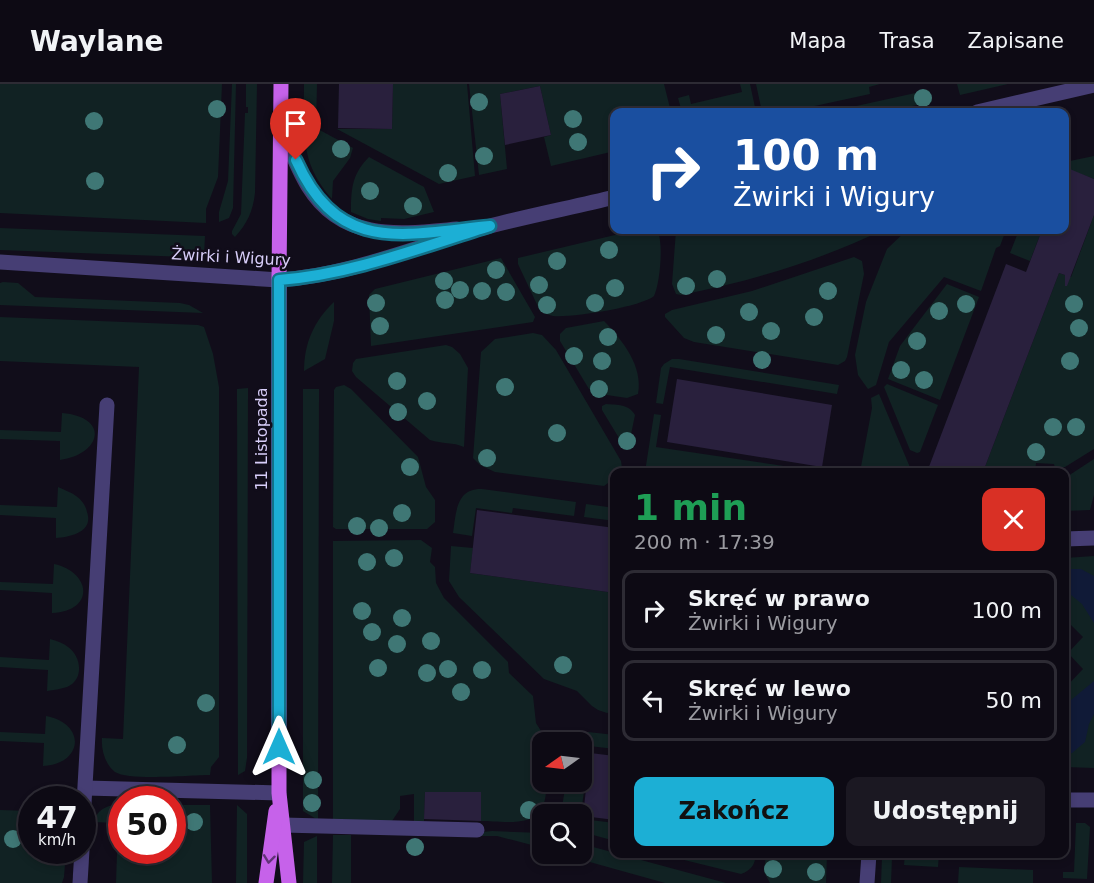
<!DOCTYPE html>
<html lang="pl">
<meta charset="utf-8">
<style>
body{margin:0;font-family:"DejaVu Sans",sans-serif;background:#1b1822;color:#f1f3f6;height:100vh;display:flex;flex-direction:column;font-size:22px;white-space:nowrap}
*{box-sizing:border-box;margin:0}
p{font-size:20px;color:#9a9aa0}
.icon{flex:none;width:33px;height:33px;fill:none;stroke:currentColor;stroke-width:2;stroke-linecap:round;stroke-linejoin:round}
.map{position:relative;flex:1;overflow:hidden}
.panel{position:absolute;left:610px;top:384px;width:459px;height:390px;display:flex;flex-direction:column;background:#0d0a14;border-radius:12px;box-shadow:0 3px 9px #0003,0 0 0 2px #2d2b34}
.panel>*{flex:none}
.hud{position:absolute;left:610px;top:24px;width:459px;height:126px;border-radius:12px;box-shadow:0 3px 9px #0003,0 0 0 2px #2d2b34;background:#1a4fa0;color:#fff;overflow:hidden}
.needle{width:39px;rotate:256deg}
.controls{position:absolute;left:532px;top:648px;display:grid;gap:12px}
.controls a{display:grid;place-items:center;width:60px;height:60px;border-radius:12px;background:#0d0a14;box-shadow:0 3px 9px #0003,0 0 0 2px #2d2b34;font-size:30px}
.speed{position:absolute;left:18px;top:702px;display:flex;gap:12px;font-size:30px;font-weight:700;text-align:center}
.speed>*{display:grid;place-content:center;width:78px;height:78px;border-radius:50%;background:#0d0a14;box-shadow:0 3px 9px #0003,0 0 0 2px #2d2b34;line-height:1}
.speed small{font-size:15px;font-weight:400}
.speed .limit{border:9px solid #d22;background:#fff;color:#111}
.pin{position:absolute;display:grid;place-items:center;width:51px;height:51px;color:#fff;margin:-62px -26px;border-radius:50% 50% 50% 0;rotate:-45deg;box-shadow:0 0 6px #0007}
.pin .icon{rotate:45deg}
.me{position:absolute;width:66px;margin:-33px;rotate:0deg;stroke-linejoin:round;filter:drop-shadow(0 0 4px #0008)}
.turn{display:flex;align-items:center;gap:21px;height:126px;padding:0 24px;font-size:27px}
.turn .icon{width:78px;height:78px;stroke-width:2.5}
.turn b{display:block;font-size:42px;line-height:51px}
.round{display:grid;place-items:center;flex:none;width:63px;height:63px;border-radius:12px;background:#1b1822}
.summary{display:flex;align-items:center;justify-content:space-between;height:102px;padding:0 24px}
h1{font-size:36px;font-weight:700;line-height:45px;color:#1e9e55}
.primary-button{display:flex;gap:12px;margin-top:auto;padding:12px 24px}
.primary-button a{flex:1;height:69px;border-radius:12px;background:#1cafd5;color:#111;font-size:24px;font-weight:700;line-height:69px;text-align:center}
.primary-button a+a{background:#1b1822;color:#f1f3f6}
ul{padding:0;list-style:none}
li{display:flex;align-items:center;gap:18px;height:81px;margin:0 12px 9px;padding:0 12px;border:3px solid #2d2b34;border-radius:12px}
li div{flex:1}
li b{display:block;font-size:22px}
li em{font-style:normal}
header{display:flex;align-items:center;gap:36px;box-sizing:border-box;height:84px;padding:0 30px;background:#0d0a14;border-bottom:2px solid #2d2b34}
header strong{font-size:28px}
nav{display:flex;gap:33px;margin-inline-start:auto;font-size:21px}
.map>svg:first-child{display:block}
</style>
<header>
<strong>Waylane</strong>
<nav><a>Mapa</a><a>Trasa</a><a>Zapisane</a></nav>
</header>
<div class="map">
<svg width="1094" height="799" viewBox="0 0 1094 799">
<rect width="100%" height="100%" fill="#110d1a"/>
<g fill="#112223">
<polygon points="0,0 222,0 218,93 206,125 206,139 0,129"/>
<polygon points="232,0 236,0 233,124 229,134 219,138 219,128 228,97"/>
<path d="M246,0H257L255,109C253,127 247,140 235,153L232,150V147L241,130L245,29H248V23H246Z"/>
<path d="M304,0H317L316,44L353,64L350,74L333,97L332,115C299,78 304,47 304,0Z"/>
<polygon points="393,0 467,0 475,92 439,100 337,45 392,45"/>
<polygon points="469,0 664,0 671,28 615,28 615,67 551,82 544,53 551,51 540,2 500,10 507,85 479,91"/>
<polygon points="740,0 750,0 756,28 682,28 678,14 689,11 691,20 742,8"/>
<polygon points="756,0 880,0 869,3 870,10 787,28 762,28"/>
<polygon points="957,0 1008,0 960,11"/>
<polygon points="929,6 932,18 883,28 829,28"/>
<polygon points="1094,72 1094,95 1065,84 1065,78"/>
<path d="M369,73L424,103L434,128L404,135L381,134V137L368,135L351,128C351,105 352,90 369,73Z"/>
<polygon points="1094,131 1094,365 1065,383 1055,385 1054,380 1036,379 1035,388 983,388 1059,189 1071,193"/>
<polygon points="0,144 205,152 204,171 187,173 0,166"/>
<path d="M636,146H657C664,158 660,199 654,212C641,223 571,234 553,232C548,231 544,229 540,227L518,180V174Z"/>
<path d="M676,146H883C818,177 752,197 681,211L676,210L672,200Z"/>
<polygon points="907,146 1006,146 1000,162 996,164 981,207 944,193 889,258 876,301 868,305 858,291 855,271 866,218 887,165"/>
<polygon points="1019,146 1042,146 1030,177 1010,169"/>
<polygon points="854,173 862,177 864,190 847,273 845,277 838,281 694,258 684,254 665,233 665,230 672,226 752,207"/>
<polygon points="501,174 535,233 533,238 371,262 369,211 375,205"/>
<polygon points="3,198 18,199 35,213 180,219 189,221 203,229 0,221 0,199"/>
<polygon points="947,200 979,213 940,316 888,295 900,262"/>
<path d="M334,218V237L325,275L304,287C304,259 314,237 334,218Z"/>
<path d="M0,233L198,241L204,243L213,270L219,303V673L211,683L210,691C191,691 129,697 115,688C105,680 101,666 102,654L123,655L139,283L0,277Z"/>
<path d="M604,237C623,257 643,282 638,310L627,314L600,310L589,305L560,257V250L566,244Z"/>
<polygon points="533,249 542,251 556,266 621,377 622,384 620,388 615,388 615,394 604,402 495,388 480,381 473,374 481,268 495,255"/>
<path d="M446,261L452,263L460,270L468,284L464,363C453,358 442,360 430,356L356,293L352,287L353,279L356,275Z"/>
<polygon points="672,275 679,275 839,301 837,310 670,283 663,320 656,319 661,284 664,280"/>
<polygon points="887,300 938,321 920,368 917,369 910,366 884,303"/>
<polygon points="344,301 351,305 418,373 426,403 435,416 435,438 427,445 336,445 333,443 334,306 336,303"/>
<polygon points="248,304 247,674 245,687 238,691 237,305"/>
<polygon points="303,305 319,305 318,736 303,727"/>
<polygon points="879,310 912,388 860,388 872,324 871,314"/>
<path d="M606,320C617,321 629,320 635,331L628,365L622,359L602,326V322Z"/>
<path d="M62,329C110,333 102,370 60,376V357L0,355V346L61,348Z"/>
<polygon points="654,330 661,331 656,363 824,388 645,388"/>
<polygon points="1094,375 1094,411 1090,426 1065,427 1065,394"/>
<path d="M58,403C64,406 71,408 76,412C81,415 86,422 87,428C94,448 70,453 56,454V434L0,431V421L57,423Z"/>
<path d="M482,405L576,418L574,432L513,424L512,429L476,424L472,452L453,449C456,429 456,404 482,405Z"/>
<polygon points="586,420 615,424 615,437 584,433"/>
<path d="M421,456L432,464L430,478L435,483L436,499L444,514L508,578L509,589L533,612L536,639L548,658H543V698H547C546,707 546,718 541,726C532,743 498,737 481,737V708H425L424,737H414V710L400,712V725L392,737H333V457Z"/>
<polygon points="451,462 473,464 470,489 615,509 615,627 607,629 598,626 592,622 577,607 544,595 459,513 449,497"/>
<polygon points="1094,472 1094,684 1065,683 1065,604 1083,585 1068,569 1083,553 1065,535 1065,474"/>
<path d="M54,480C91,488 96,527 52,529V509L0,506V498L53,500Z"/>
<path d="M50,555C57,557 63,559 68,563C82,573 84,596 67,603C61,605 53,606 47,607L48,586L0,583V573L49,576Z"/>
<path d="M46,632C87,640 83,680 43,682L44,659L0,657V648L45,650Z"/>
<polygon points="588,648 615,651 615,665 589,662 585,693 582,693 582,658 573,658 577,654"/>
<polygon points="565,704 584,707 581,730 561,730"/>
<path d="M115,720H121L122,766H172L173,721H210L212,799H116L118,739L93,738C98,726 103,724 115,720Z"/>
<polygon points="237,721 247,730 247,799 236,799"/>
<polygon points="0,726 31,727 32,766 66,767 64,793 62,799 0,799"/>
<polygon points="582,735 615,739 615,757 582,748"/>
<polygon points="1076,739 1085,739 1090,743 1087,795 1063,794 1063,788 1074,788"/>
<polygon points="492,747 543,749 543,764 497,752 481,752 483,748"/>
<polygon points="333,751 351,751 351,799 332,799"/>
<polygon points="317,752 317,799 303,799 304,758"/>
<polygon points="582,760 726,799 665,799 561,770 582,770"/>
<path d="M660,770H756C755,780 752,786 741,790Z"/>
<polygon points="766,770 827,770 826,799 770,799 764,788"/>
<polygon points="905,770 939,770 938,783 904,781"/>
<polygon points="882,773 892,774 891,799 881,799"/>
<polygon points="959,783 1033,786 1033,799 958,799"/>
</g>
<g fill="#101a37">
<polygon points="1065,485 1081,485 1094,492 1094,539 1082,520 1065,506"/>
<polygon points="1094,597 1094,630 1089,640 1085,658 1072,669 1065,671 1065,621"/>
</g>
<g fill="#29203d">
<polygon points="339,0 393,0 392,45 338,44"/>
<polygon points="540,2 551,51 505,61 500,10"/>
<polygon points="1065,83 1094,95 1094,131 1067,202 1065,202 1065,191 1059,189 983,388 927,388 1006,180 1026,188 1042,146 1065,146"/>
<polygon points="677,295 832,321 822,383 667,358"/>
<polygon points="477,426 615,444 615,509 470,489"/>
<polygon points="590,669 615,672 615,736 583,732"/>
<polygon points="425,708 481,708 481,737 424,735"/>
</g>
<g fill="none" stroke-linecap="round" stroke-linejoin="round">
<g stroke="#463e74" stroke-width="15">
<polyline points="977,28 1094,1"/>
<path d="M281,44C290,64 297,84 308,102C343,159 401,150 457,145"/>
<path d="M0,178L279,196C352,191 420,161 490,142C532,131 574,123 615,113"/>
<polyline points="1065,455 1094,454"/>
<polyline points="86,704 279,709"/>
<polyline points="1065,716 1094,716"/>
<polyline points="283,741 477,746"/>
<polyline points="82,754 107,321"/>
<polyline points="80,799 82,766"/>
<polyline points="867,799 869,770"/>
</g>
<g stroke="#c662ea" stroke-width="15">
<polyline points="281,0 279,196 279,709 289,799"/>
<polyline points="266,799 276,727"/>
</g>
</g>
<g fill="#3f7775">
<circle cx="923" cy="14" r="9"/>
<circle cx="479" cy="18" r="9"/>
<circle cx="217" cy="25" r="9"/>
<circle cx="573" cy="35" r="9"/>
<circle cx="94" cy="37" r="9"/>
<circle cx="578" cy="58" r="9"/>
<circle cx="341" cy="65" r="9"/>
<circle cx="484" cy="72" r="9"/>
<circle cx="448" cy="89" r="9"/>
<circle cx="95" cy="97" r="9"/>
<circle cx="370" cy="107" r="9"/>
<circle cx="413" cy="122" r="9"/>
<circle cx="609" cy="166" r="9"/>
<circle cx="557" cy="177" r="9"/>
<circle cx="496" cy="186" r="9"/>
<circle cx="717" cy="195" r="9"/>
<circle cx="444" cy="197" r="9"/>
<circle cx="539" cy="201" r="9"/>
<circle cx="686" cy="202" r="9"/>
<circle cx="615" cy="204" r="9"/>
<circle cx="460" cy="206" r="9"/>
<circle cx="482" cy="207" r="9"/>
<circle cx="828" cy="207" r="9"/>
<circle cx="506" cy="208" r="9"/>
<circle cx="445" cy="216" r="9"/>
<circle cx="376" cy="219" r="9"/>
<circle cx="595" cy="219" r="9"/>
<circle cx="966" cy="220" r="9"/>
<circle cx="1074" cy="220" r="9"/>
<circle cx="547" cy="221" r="9"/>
<circle cx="939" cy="227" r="9"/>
<circle cx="749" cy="228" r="9"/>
<circle cx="814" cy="233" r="9"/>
<circle cx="380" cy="242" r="9"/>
<circle cx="1079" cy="244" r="9"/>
<circle cx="771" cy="247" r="9"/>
<circle cx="716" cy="251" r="9"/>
<circle cx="608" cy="253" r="9"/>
<circle cx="917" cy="257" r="9"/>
<circle cx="574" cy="272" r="9"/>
<circle cx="762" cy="276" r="9"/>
<circle cx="602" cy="277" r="9"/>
<circle cx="1070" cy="277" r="9"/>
<circle cx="901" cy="286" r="9"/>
<circle cx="924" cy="296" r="9"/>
<circle cx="397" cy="297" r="9"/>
<circle cx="505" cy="303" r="9"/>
<circle cx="599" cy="305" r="9"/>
<circle cx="427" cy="317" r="9"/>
<circle cx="398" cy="328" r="9"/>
<circle cx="1053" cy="343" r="9"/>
<circle cx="1076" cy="343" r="9"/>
<circle cx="557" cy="349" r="9"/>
<circle cx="627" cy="357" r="9"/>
<circle cx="1036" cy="368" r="9"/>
<circle cx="487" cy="374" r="9"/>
<circle cx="410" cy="383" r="9"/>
<circle cx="402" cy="429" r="9"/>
<circle cx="357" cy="442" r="9"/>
<circle cx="379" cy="444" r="9"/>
<circle cx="394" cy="474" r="9"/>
<circle cx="367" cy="478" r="9"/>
<circle cx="362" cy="527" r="9"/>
<circle cx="402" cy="534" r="9"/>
<circle cx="372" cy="548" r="9"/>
<circle cx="431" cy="557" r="9"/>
<circle cx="397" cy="560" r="9"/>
<circle cx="563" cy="581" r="9"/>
<circle cx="378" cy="584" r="9"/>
<circle cx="448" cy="585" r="9"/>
<circle cx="482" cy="586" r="9"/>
<circle cx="427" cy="589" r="9"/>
<circle cx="461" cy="608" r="9"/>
<circle cx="206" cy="619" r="9"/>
<circle cx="177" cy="661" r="9"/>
<circle cx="313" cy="696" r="9"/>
<circle cx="312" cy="719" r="9"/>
<circle cx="529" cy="726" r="9"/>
<circle cx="194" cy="738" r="9"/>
<circle cx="13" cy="755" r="9"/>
<circle cx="415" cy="763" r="9"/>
<circle cx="773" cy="785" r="9"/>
<circle cx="816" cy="788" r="9"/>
</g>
<defs><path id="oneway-chevron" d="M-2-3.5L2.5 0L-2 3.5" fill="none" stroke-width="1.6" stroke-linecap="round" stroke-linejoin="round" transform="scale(1.5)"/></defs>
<use stroke="#623378" href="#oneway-chevron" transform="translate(269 775) rotate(97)"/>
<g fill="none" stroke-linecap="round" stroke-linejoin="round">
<g stroke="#12728a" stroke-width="15">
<path id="route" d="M279,663V196C350,191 422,163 490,142C404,150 339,172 296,76"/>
</g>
<use href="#route" stroke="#1cafd5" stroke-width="10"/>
</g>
<g text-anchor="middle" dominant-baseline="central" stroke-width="5" stroke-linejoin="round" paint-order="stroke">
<g font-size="16" fill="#d7cdf8" stroke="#110d1a">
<text transform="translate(231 173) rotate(3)">Żwirki i Wigury</text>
<text transform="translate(261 355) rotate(-90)">11 Listopada</text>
</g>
</g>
</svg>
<div class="controls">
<a><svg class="needle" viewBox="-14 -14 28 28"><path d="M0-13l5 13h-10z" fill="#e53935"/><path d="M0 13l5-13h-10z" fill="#9a9aa0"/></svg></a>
<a><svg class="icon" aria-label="search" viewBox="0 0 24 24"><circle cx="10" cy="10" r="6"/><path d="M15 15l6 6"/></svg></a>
</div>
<div class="speed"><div>47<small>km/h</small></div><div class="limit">50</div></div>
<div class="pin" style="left:296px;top:76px;background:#d93025"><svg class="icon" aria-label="arrive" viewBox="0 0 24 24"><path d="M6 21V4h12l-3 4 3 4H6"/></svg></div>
<svg class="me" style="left:279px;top:663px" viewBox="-20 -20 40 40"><path d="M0-17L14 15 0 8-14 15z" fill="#1cafd5" stroke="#fff" stroke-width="4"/></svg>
<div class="hud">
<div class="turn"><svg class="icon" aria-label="right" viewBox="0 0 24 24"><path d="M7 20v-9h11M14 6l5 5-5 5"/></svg><div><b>100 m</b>Żwirki i Wigury</div></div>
</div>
<section class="panel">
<div class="summary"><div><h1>1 min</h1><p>200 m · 17:39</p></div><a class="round" style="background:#d93025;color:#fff"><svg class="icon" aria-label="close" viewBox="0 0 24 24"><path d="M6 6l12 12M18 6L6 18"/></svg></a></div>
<ul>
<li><svg class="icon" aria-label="right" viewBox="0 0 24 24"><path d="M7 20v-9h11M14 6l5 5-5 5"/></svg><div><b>Skręć w prawo</b><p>Żwirki i Wigury</p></div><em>100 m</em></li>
<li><svg class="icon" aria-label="left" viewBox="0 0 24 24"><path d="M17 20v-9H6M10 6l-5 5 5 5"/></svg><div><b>Skręć w lewo</b><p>Żwirki i Wigury</p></div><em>50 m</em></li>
</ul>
<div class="primary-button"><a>Zakończ</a><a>Udostępnij</a></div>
</section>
</div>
